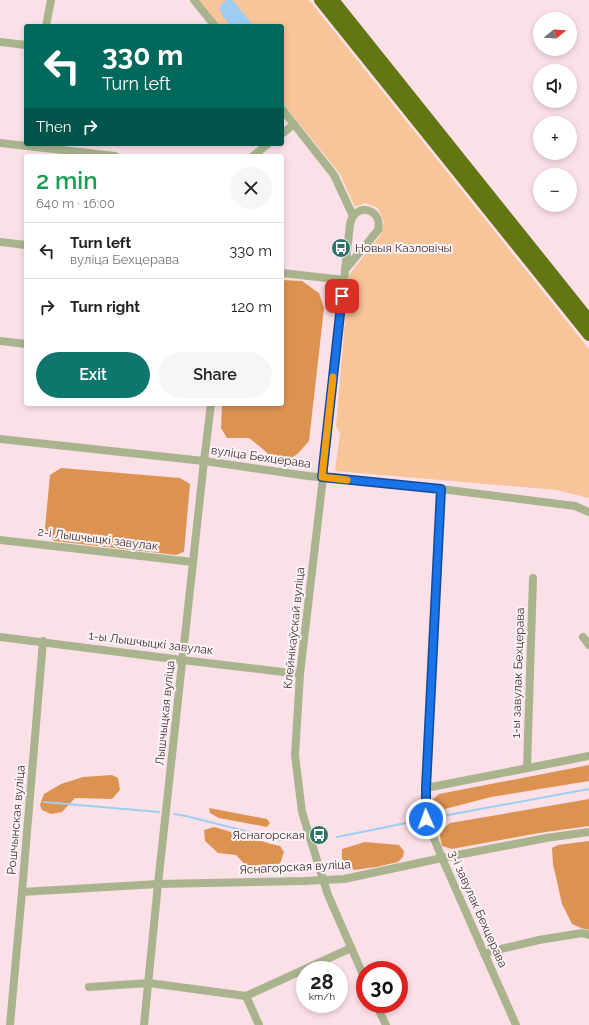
<!DOCTYPE html>
<meta charset="utf-8">
<style>
body{margin:0;font-family:Raleway,sans-serif;background:#f6f6f6;color:#222;height:100vh;display:flex;flex-direction:column;font-size:15px;white-space:nowrap}
*{box-sizing:border-box;margin:0}
p{font-size:13px;color:#767676}
.icon{flex:none;width:22px;height:22px;fill:none;stroke:currentColor;stroke-width:2;stroke-linecap:round;stroke-linejoin:round}
.map{position:relative;flex:1;overflow:hidden}
.drawer{position:absolute;left:24px;top:154px;width:260px;height:252px;display:flex;flex-direction:column;background:#fff;border-radius:4px;box-shadow:0 2px 6px #0003}
.drawer>*{flex:none}
.guide{position:absolute;left:24px;top:24px;width:260px;height:122px;border-radius:4px;box-shadow:0 2px 6px #0003;background:#00695c;color:#fff;overflow:hidden}
.needle{width:26px;rotate:72deg}
.controls{position:absolute;left:533px;top:12px;display:grid;gap:8px}
.controls a{display:grid;place-items:center;width:44px;height:44px;border-radius:50%;background:#fff;box-shadow:0 2px 6px #0003;font-size:20px}
.speed{position:absolute;left:296px;top:961px;display:flex;gap:8px;font-size:20px;font-weight:700;text-align:center}
.speed>*{display:grid;place-content:center;width:52px;height:52px;border-radius:50%;background:#fff;box-shadow:0 2px 6px #0003;line-height:1}
.speed small{font-size:10px;font-weight:400}
.speed .limit{border:6px solid #d22;background:#fff;color:#111}
.pin{position:absolute;display:grid;place-items:center;width:34px;height:34px;color:#fff;margin:-17px;border-radius:8px;box-shadow:0 2px 6px #0006}
.me{position:absolute;width:44px;margin:-22px;rotate:358deg;stroke-linejoin:round;filter:drop-shadow(0 0 3px #0008)}
.turn{display:flex;align-items:center;gap:14px;height:84px;padding:0 12px;font-size:18px}
.turn .icon{width:52px;height:52px;stroke-width:2.5}
.turn b{display:block;font-size:28px;line-height:34px}
.then{display:flex;align-items:center;height:38px;padding:0 12px;background:#0003;gap:8px;font-size:15px}
.round{display:grid;place-items:center;flex:none;width:42px;height:42px;border-radius:21px;background:#f6f6f6}
.headline{display:flex;align-items:center;justify-content:space-between;height:68px;padding:0 12px}
h1{font-size:24px;font-weight:600;line-height:30px;color:#1e9e55}
.cta{display:flex;gap:8px;margin-top:auto;padding:8px 12px}
.cta a{flex:1;height:46px;border-radius:24px;background:#0f766e;color:#fff;font-size:16px;font-weight:600;line-height:46px;text-align:center}
.cta a+a{background:#f6f6f6;color:#222}
ul{padding:0;list-style:none}
li{display:flex;align-items:center;gap:12px;height:56px;padding:0 12px;border-top:1px solid #e0e0e0}
li div{flex:1}
li b{display:block;font-size:15px}
li em{font-style:normal}
.map>svg:first-child{display:block}
</style>
<div class="map">
<svg width="589" height="1025" viewBox="0 0 589 1025">
<rect width="100%" height="100%" fill="#fce0e7"/>
<polygon fill="#f8c499" points="199,0 309,0 589,349 589,498 557,490 335,471 340,433 336,426 349,275 381,234 384,222 378,208 365,203 355,207 340,174 282,102 282,26 220,26"/>
<g fill="#dc9352">
<path d="M282,280L302,281L319,293L324,308L309,441C294,458 295,460 271,457L264,450L249,438H227L221,428L222,404H282Z"/>
<polygon points="61,468 180,478 190,484 184,552 176,555 54,541 45,528 50,475"/>
<polygon points="589,765 589,781 491,797 441,810 433,809 432,800 439,794"/>
<polygon points="112,775 118,778 120,790 112,799 75,798 62,812 51,814 42,810 40,805 44,794 61,784 83,777"/>
<polygon points="589,799 589,826 539,833 452,849 442,846 439,832 450,823"/>
<polygon points="209,808 267,819 270,823 267,827 219,818 210,813"/>
<polygon points="214,827 238,834 271,844 280,846 284,852 280,864 260,873 251,871 236,855 218,853 205,841 204,830"/>
<polygon points="589,841 589,930 581,928 572,924 562,904 553,864 552,848 558,845"/>
<polygon points="365,842 399,845 404,851 403,857 398,862 376,867 354,870 342,859 342,849"/>
</g>
<path fill="#9dcef2" d="M227,0H232L234,2L254,26H231C228,22 218,12 220,7C220,4 224,2 227,0Z"/>
<g fill="none" stroke-linecap="round" stroke-linejoin="round">
<g stroke="#9dcef2" stroke-width="2">
<polyline points="44,802 159,812"/>
<polyline points="174,814 186,816 281,840 284,840"/>
<polyline points="432,818 589,789"/>
<polyline points="337,837 421,820"/>
</g>
<g stroke="#a9b48e" stroke-width="8">
<polyline points="194,0 215,26"/>
<polyline points="46,26 51,0"/>
<polyline points="0,42 26,45"/>
<polyline points="282,109 334,175 353,216"/>
<polyline points="282,134 294,124"/>
<polyline points="0,143 115,156"/>
<polyline points="253,156 268,144"/>
<polyline points="0,242 26,245"/>
<path d="M345,270L378,230C382,214 366,203 354,215C352,217 351,221 350,224L322,486L300,674L295,755L302,812L310,838L328,895L365,979"/>
<polyline points="282,273 344,280"/>
<polyline points="0,341 26,344"/>
<polyline points="0,439 204,461 308,476 441,489 575,506 589,512"/>
<polyline points="441,489 426,788 426,819 442,858 516,1025"/>
<polyline points="0,540 193,562"/>
<polyline points="0,637 182,660 300,674"/>
<polyline points="583,637 589,645"/>
<polyline points="527,768 533,578"/>
<polyline points="426,788 589,756"/>
<polyline points="22,892 158,884 304,881 344,879 442,858 546,838 589,832"/>
<polyline points="484,953 539,940 582,933 589,935"/>
<polyline points="89,987 149,983 246,996 351,948"/>
<polyline points="246,996 259,1025"/>
<polyline points="376,1004 386,1025"/>
<polyline points="10,1025 22,892 43,641"/>
<polyline points="144,1025 158,884 204,461 211,404"/>
</g>
<g stroke="#627612" stroke-width="12">
<polyline points="320,0 589,335"/>
<polyline points="333,0 589,320"/>
</g>
</g>
<g fill="none" stroke-linecap="round" stroke-linejoin="round">
<g stroke="#114b97" stroke-width="10">
<polyline id="route" points="342,296 322,477 441,489 426,788 426,819"/>
</g>
<use href="#route" stroke="#1a73e8" stroke-width="7"/>
<polyline stroke="#f59e0b" stroke-width="7" points="333,377 322,477 347,480"/>
</g>
<defs>
<g id="bus-disc" transform="scale(1)"><circle r="9.5" fill="#2c7266" stroke="#fcf3f5"/><path d="M-5-6H5V4H4V6H2V4H-2V6H-4V4H-5ZM-3.5-4V0h7V-4ZM-3.5 1.2v1.5H-2V1.2ZM2 1.2v1.5H3.5V1.2Z" fill="#fff"/></g>
</defs>
<g fill-rule="evenodd">
<use href="#bus-disc" x="341" y="248"/>
<use href="#bus-disc" x="319" y="835"/>
</g>
<g text-anchor="middle" dominant-baseline="central" stroke-width="4" stroke-linejoin="round" paint-order="stroke">
<g font-size="12" fill="#413034" stroke="#fcf3f5" text-anchor="start">
<text x="355" y="248">Новыя Казловічы</text>
<text x="305" y="835" text-anchor="end">Яснагорская</text>
</g>
<g font-size="12" fill="#413034" stroke="#fcf3f5">
<text transform="translate(261 457) rotate(8)">вуліца Бехцерава</text>
<text transform="translate(98 539) rotate(7)">2-і Лышчыцкі завулак</text>
<text transform="translate(294 628) rotate(-84)">Клейнікаўскай вуліца</text>
<text transform="translate(151 643) rotate(7)">1-ы Лышчыцкі завулак</text>
<text transform="translate(518 673) rotate(-88)">1-ы завулак Бехцерава</text>
<text transform="translate(165 713) rotate(-84)">Лышчыцкая вуліца</text>
<text transform="translate(16 820) rotate(-85)">Рошчынская вуліца</text>
<text transform="translate(295 867) rotate(-3)">Яснагорская вуліца</text>
<text transform="translate(478 909) rotate(66)">3-і завулак Бехцерава</text>
</g>
</g>
</svg>
<div class="controls">
<a><svg class="needle" viewBox="-14 -14 28 28"><path d="M0-13l5 13h-10z" fill="#e53935"/><path d="M0 13l5-13h-10z" fill="#767676"/></svg></a>
<a><svg class="icon" aria-label="sound" viewBox="0 0 24 24"><path d="M4 9h4l5-4v14l-5-4H4zM17 9q2 3 0 6"/></svg></a>
<a>+</a>
<a>−</a>
</div>
<div class="speed"><div>28<small>km/h</small></div><div class="limit">30</div></div>
<div class="pin" style="left:342px;top:296px;background:#d93025"><svg class="icon" aria-label="arrive" viewBox="0 0 24 24"><path d="M6 21V4h12l-3 4 3 4H6"/></svg></div>
<svg class="me" style="left:426px;top:819px" viewBox="-20 -20 40 40"><circle r="17" fill="#1a73e8" stroke="#fff" stroke-width="3"/><path d="M0-11L8 9 0 5-8 9z" fill="#fff"/></svg>
<div class="guide">
<div class="turn"><svg class="icon" aria-label="left" viewBox="0 0 24 24"><path d="M17 20v-9H6M10 6l-5 5 5 5"/></svg><div><b>330 m</b>Turn left</div></div>
<div class="then">Then<svg class="icon" aria-label="right" viewBox="0 0 24 24"><path d="M7 20v-9h11M14 6l5 5-5 5"/></svg></div>
</div>
<section class="drawer">
<div class="headline"><div><h1>2 min</h1><p>640 m · 16:00</p></div><a class="round"><svg class="icon" aria-label="close" viewBox="0 0 24 24"><path d="M6 6l12 12M18 6L6 18"/></svg></a></div>
<ul>
<li><svg class="icon" aria-label="left" viewBox="0 0 24 24"><path d="M17 20v-9H6M10 6l-5 5 5 5"/></svg><div><b>Turn left</b><p>вуліца Бехцерава</p></div><em>330 m</em></li>
<li><svg class="icon" aria-label="right" viewBox="0 0 24 24"><path d="M7 20v-9h11M14 6l5 5-5 5"/></svg><div><b>Turn right</b></div><em>120 m</em></li>
</ul>
<div class="cta"><a>Exit</a><a>Share</a></div>
</section>
</div>
